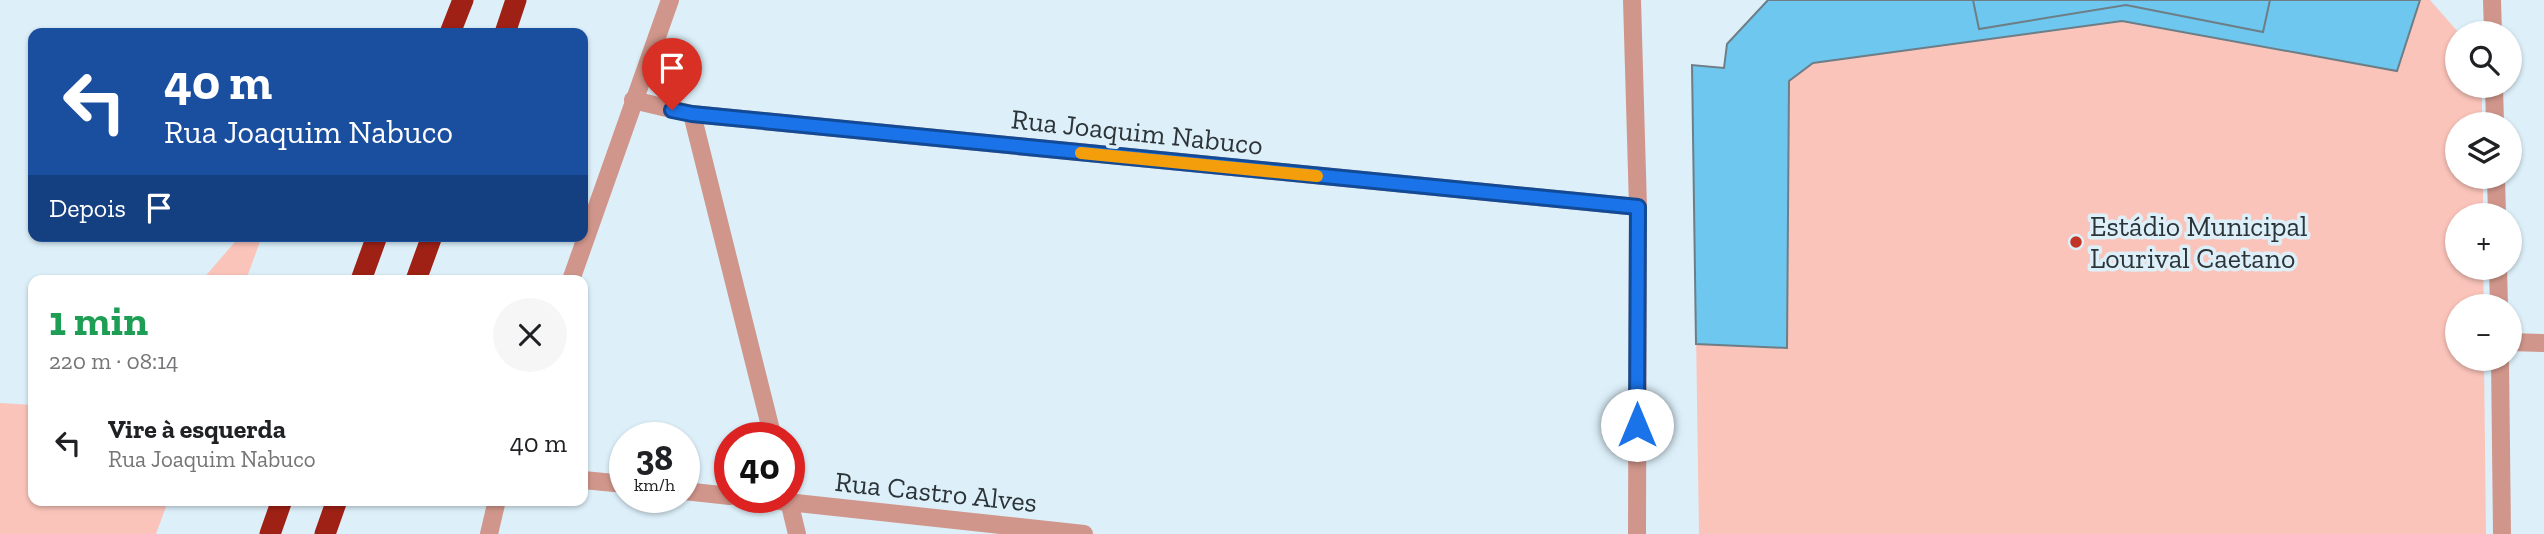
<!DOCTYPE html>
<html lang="pt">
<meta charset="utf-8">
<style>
body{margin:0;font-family:"Zilla Slab",serif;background:#f6f6f6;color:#202124;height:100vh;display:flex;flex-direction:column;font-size:26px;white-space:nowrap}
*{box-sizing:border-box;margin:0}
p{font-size:23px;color:#757577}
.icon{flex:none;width:38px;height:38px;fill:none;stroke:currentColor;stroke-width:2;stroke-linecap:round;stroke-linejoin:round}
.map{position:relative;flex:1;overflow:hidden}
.drawer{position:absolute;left:28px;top:275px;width:560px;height:231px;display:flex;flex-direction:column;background:#fff;border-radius:14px;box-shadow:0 2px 5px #0004}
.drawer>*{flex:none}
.guide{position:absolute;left:28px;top:28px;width:560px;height:214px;border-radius:14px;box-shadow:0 2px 5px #0004;background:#1a4fa0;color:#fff;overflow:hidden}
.buttons{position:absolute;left:2445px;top:21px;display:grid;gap:14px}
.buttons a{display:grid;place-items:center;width:77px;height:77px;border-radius:50%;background:#fff;box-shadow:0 2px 5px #0004;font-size:35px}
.speed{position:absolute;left:609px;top:422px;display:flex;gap:14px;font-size:35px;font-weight:700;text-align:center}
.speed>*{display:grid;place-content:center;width:91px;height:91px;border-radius:50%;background:#fff;box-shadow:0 2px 5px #0004;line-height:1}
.speed small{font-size:18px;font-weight:400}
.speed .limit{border:10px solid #d22;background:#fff;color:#111}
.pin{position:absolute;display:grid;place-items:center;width:60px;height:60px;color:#fff;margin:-72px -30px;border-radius:50% 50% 50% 0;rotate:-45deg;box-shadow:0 0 7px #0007}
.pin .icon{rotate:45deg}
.me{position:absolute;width:77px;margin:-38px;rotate:0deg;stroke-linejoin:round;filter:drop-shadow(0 0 5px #0008)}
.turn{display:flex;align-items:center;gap:24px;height:147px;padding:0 21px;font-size:32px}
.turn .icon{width:91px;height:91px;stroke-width:2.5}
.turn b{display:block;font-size:49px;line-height:60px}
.then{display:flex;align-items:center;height:66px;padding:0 21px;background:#0003;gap:14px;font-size:26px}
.round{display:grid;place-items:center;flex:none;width:74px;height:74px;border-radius:37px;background:#f6f6f6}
.head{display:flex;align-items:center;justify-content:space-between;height:119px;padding:0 21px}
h1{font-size:42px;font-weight:800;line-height:52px;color:#1e9e55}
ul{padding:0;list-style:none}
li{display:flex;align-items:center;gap:21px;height:98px;padding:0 21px}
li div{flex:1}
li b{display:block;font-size:26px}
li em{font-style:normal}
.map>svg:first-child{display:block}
</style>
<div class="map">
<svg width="2544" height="534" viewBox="0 0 2544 534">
<rect width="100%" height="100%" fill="#ddf0fa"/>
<g fill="#fbc4ba">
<polygon points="1768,0 2430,0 2459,33 2457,86 2482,86 2482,124 2457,124 2457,177 2483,177 2483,215 2457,215 2457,268 2483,268 2484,306 2457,306 2457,359 2484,359 2486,534 1699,534 1692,65 1724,68 1727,44"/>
<polygon points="240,236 262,236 246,280 202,280"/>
<polygon points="0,403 33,405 33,500 168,501 156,534 0,534"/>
</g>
<g fill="#6dc7ef" stroke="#6d7e86" stroke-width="2">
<polygon points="1768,0 2420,0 2397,71 2122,21 1813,63 1789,81 1787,348 1696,344 1692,65 1724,68 1727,44"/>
<polygon points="1973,0 2270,0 2263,32 2126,5 1979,29"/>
</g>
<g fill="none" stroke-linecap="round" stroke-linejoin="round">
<g stroke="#d1968b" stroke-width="18">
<polyline points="1632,0 1638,207 1637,534"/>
<polyline points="2492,0 2493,33"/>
<polyline points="2494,86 2495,124"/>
<polyline points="633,100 692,114 1638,207"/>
<polyline points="692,114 773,438"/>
<polyline points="2496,177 2497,215"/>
<polyline points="2498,268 2499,306"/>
<polyline points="571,280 670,0"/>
<polyline points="2510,342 2544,343"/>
<polyline points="2500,359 2502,534"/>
<polyline points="583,480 625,484"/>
<polyline points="684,491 730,496"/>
<polyline points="741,497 1084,534"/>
<polyline points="788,497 797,534"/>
<polyline points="489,534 497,500"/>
</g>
<g stroke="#9f2115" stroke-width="21">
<polyline points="450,33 463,0"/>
<polyline points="505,33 516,0"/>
<polyline points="361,280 377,236"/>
<polyline points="416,280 432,236"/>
<polyline points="270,534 282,500"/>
<polyline points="325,534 337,500"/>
</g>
</g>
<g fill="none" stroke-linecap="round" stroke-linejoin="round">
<g stroke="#114b97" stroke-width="18">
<polyline id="route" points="672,110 692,114 1638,207 1637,425"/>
</g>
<use href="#route" stroke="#1a73e8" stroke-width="12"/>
<polyline stroke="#f59e0b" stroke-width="12" points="1081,153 1317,176"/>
</g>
<circle fill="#c13426" stroke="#ddf0fa" stroke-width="2.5" cx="2076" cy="242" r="7"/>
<g text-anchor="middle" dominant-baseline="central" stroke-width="7" stroke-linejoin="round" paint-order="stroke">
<g font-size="28" fill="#2d3438" stroke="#ddf0fa">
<text transform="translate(1137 132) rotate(6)">Rua Joaquim Nabuco</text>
<text transform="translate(936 492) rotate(6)">Rua Castro Alves</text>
</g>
<g font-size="28" fill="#2d3438" stroke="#ddf0fa" text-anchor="start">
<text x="2090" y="226">Estádio Municipal<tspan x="2090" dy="32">Lourival Caetano</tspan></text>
</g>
</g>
</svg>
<div class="buttons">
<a><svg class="icon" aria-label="search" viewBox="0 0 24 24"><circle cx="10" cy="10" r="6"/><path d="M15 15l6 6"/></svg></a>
<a><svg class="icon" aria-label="layers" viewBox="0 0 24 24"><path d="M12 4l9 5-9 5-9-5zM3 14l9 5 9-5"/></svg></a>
<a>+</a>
<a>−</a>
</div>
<div class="speed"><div>38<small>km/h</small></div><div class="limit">40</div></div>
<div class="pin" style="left:672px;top:110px;background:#d93025"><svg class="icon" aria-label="arrive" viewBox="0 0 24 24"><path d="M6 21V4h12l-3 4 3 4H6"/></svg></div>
<svg class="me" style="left:1637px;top:425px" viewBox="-20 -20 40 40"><circle r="19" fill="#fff"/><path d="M0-13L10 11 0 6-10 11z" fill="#1a73e8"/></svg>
<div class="guide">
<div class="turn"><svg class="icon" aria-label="left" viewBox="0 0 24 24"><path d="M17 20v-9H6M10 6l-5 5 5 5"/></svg><div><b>40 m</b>Rua Joaquim Nabuco</div></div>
<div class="then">Depois<svg class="icon" aria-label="arrive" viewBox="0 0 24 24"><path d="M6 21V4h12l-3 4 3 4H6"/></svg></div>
</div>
<section class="drawer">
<div class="head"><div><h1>1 min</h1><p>220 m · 08:14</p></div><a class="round"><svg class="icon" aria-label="close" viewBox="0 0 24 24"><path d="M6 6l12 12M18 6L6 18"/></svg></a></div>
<ul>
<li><svg class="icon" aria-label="left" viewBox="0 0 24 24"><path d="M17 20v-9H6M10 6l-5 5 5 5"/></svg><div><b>Vire à esquerda</b><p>Rua Joaquim Nabuco</p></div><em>40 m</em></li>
</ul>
</section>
</div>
